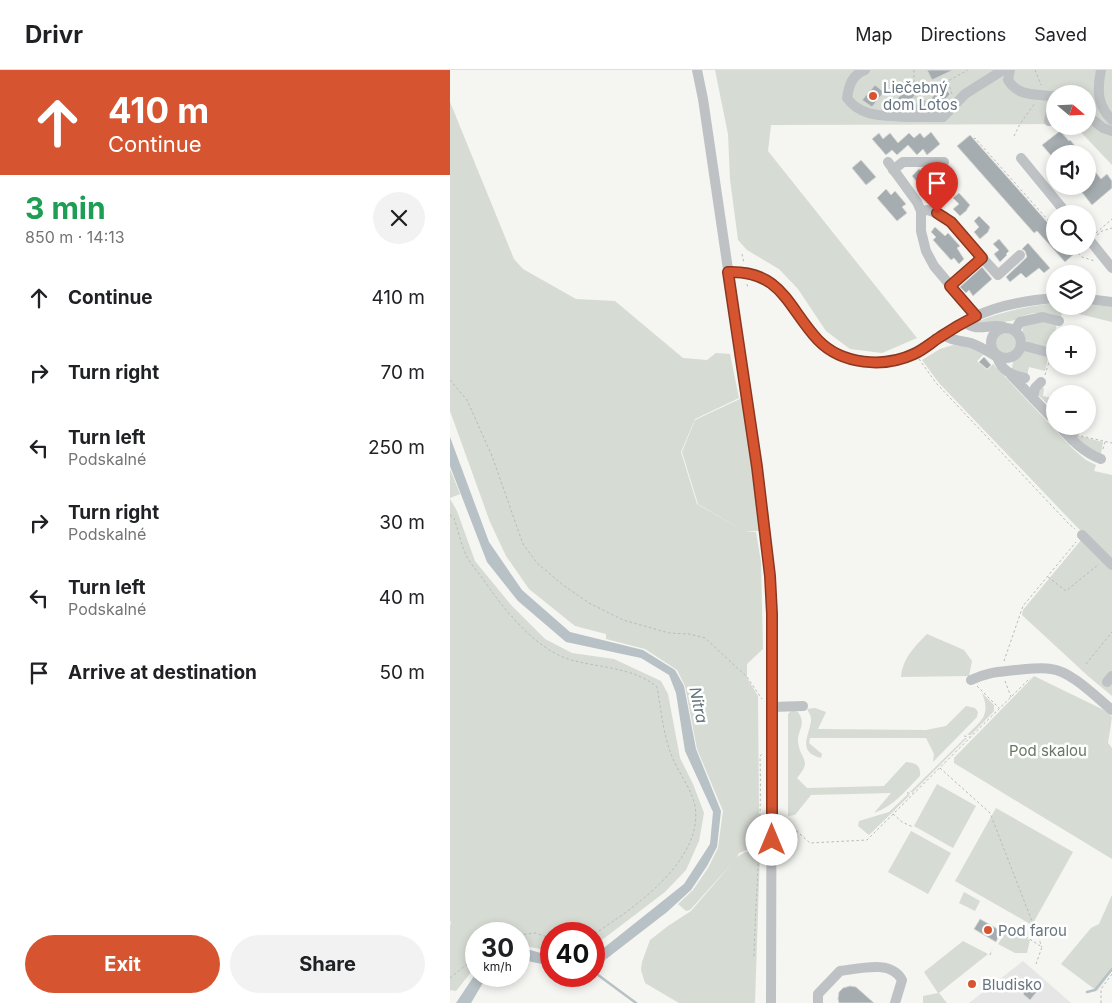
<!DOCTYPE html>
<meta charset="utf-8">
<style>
body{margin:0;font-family:Inter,sans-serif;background:#f2f2f2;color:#202124;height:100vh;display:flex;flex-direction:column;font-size:19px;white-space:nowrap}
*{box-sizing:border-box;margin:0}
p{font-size:16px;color:#757577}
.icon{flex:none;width:28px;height:28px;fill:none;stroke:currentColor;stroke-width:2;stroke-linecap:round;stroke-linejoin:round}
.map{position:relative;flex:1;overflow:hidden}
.side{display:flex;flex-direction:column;background:#fff;width:450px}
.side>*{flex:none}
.guide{background:#d65530;color:#fff;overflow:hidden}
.needle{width:32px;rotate:109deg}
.fabs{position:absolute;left:596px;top:15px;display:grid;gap:10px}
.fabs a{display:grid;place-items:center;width:50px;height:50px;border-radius:50%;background:#fff;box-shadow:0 2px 8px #0003;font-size:25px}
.speed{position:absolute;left:15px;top:852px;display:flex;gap:10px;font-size:25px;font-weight:700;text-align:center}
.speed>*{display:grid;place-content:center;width:65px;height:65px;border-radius:50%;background:#fff;box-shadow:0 2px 8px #0003;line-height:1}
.speed small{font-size:12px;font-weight:400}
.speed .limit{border:8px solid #d22;background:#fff;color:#111}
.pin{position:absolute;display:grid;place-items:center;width:42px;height:42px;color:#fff;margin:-51px -21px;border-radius:50% 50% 50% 0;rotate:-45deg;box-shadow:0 0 5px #0007}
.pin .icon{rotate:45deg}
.me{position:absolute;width:55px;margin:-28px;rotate:0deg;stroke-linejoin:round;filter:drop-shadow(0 0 4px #0008)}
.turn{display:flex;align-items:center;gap:18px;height:105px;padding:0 25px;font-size:22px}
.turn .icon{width:65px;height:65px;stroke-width:2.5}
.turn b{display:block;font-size:35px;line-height:42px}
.round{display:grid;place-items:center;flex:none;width:52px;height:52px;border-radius:26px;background:#f2f2f2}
.head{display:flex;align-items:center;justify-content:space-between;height:85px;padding:0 25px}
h1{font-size:30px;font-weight:700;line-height:38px;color:#1e9e55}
.cta{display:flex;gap:10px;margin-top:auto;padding:10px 25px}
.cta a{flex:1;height:58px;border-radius:30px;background:#d65530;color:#fff;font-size:20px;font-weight:700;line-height:58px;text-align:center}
.cta a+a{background:#f2f2f2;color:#202124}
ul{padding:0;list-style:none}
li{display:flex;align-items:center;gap:15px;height:75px;padding:0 25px}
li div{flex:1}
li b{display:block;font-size:19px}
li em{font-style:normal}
header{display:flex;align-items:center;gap:30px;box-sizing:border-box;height:70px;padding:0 25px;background:#fff;border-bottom:1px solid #e0e0e0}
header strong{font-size:24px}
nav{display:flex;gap:28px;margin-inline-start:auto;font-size:18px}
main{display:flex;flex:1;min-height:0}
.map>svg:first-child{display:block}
</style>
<header>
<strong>Drivr</strong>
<nav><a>Map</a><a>Directions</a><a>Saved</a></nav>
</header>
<main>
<section class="side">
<div class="guide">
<div class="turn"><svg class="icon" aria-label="ahead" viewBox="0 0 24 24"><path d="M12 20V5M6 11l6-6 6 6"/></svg><div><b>410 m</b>Continue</div></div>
</div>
<div class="head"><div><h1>3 min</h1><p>850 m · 14:13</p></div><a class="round"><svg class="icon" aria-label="close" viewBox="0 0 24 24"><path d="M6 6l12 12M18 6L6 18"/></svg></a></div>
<ul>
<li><svg class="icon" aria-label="ahead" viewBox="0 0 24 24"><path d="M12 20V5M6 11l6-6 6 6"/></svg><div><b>Continue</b></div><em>410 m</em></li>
<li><svg class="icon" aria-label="right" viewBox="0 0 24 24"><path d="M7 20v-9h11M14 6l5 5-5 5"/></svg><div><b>Turn right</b></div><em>70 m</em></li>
<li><svg class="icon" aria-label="left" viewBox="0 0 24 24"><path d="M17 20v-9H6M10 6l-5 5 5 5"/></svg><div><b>Turn left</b><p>Podskalné</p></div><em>250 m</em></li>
<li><svg class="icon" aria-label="right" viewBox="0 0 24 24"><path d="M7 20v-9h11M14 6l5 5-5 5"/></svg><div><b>Turn right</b><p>Podskalné</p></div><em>30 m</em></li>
<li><svg class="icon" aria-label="left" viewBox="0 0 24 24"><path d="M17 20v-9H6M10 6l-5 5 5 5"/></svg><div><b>Turn left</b><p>Podskalné</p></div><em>40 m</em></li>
<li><svg class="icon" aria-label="arrive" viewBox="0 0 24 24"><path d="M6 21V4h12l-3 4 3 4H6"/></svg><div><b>Arrive at destination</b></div><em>50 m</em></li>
</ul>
<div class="cta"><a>Exit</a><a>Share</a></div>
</section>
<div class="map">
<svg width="662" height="933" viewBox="0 0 662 933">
<rect width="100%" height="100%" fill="#f5f5f1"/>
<polygon fill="#e5e6e5" points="573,891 621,933 519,933"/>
<g fill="#d6dbd3">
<polygon points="265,0 662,0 662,95 625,56 638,56 638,24 605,24 605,54 321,55 318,81 467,268 432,283 400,279 376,261 348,219 329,199 297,180 288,170 280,109 278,64"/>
<polygon points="0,32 64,189 73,199 126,229 165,231 233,288 257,290 266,283 280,284 289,328 245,349 231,382 247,434 294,461 248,434 232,382 245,350 292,328 310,461 294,461 306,462 311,492 313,579 297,594 297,608 308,626 309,744 306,760 297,780 289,783 287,787 295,782 310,783 305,933 229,933 195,913 191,900 192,892 200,870 218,856 241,841 284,791 240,840 236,841 228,834 243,820 258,798 268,778 273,741 247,679 235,616 227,600 195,579 156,569 156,564 125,556 79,519 56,486 40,452 0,341"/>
<path d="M605,233V236H638V234L662,237V252L613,240L611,247L598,243H584L572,246L566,250L529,256L526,253L529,251C554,241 578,236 605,233Z"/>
<path d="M589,251L607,254L601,278L578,272C573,268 572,262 573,255Z"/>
<circle cx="555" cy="272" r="12"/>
<polygon points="503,275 521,277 534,284 527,291 537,300 543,294 623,379 636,390 646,395 644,401 662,405 662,491 627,457 489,313 472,290 490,279"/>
<polygon points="576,279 599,284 595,301 579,297 577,305 562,299 563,291"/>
<polygon points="591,318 594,318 593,326 605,329 605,341 587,324"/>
<path d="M631,358L629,366L653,372L651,384C641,380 628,374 626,363Z"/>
<polygon points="0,399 10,424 0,428"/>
<polygon points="0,429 7,441 25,491 61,535 95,569 122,583 164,589 211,611 218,624 230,688 243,714 254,743 249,771 236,800 215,822 144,876 144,864 101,864 101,881 74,876 69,878 69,864 26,864 26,896 6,921 0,920 0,857 1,852 0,851"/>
<polygon points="632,469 662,500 662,626 638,606 572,545 573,540"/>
<path d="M477,564L514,580L522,591L519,606L451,607C452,589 465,576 477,564Z"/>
<polygon points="584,606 658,642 662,647 658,673 662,678 662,789 504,693 504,688"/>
<path d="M532,623L544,635V641L521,665H517C532,650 541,645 532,623Z"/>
<path d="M516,636L525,638L528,642L527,647L483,692L484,684L476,668H360L359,673L372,684L371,688C347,682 359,666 361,651C362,647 359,643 357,639L365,638L376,642L368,659L476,660L496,656Z"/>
<path d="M342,640L348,642C357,655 347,660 348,672C350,690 363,690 347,708L357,718L434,716L456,692C466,693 471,695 470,706C456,720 444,736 424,743L441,723L361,725L345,745L338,746V644Z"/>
<polygon points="515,668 517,668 463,722 460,722"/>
<polygon points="487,714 526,736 503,778 464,756"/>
<polygon points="458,724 460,725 419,765 408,756 409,751 439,742"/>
<polygon points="546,738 623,782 582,855 505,811"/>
<polygon points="461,761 501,783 478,824 438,802"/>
<polygon points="514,822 530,831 525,841 509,833"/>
<polygon points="662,825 662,901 647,921 611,894 641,858 649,854"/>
<polygon points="564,861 580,870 577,883 565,883 548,874 556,862"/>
<polygon points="513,871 538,884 489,923 497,933 473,933 473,926 488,923 474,902"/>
</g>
<g fill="#b7c1c6">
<polygon points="0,367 39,472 72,520 120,562 193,580 225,600 234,616 246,679 271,741 267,777 257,796 241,820 217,842 151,893 144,894 144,883 150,881 234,814 260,774 263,742 235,681 226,623 219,605 191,588 116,572 68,531 37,492 0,396"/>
<polygon points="77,879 101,886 101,896 73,890 69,891 69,882"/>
<polygon points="26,903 26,906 37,906 21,933 6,933"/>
</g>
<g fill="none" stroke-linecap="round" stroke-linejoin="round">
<g stroke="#b7c1c6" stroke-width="2.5">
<polyline points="144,902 186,933"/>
<polyline points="637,922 645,920 662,899"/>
</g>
</g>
<g fill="#a5adb1" stroke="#d6d6d4">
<polygon points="477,0 503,0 482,10"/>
<polygon points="425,15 434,22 422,37 412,30"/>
<polygon points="459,16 467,23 454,38 446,30"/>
<polygon points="492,16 500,24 488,38 479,31"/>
<polygon points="610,61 619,71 620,70 632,84 605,84 605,90 592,75"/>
<polygon points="481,62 490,74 477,85 473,79 467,85 458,75 447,85 442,80 436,85 422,69 429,63 433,69 440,63 448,73 459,63 464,68 470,63 474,68"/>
<polygon points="520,65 605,161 605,176 619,176 625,183 615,192 587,161 584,163 507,76"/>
<polygon points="411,90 426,107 416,115 402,98"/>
<polygon points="638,93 651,109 657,104 662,111 662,118 642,135 627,116 638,116"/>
<polygon points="469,99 474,104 479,99 483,103 487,99 496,109 486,118 489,121 481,128 462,106"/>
<polygon points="436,119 441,125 445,121 456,134 452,137 457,143 447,151 427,128"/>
<polygon points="509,123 520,135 517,139 517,140 510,146 503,139 509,134 503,128"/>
<polygon points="529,146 540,157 538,162 530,169 524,162 529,157 524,151"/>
<polygon points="485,157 495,166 498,163 510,176 507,178 514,189 509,194 504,188 501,190 483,170 486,167 481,162"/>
<polygon points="549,169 559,181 556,184 557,185 550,192 544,184 549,180 543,174"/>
<polygon points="578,173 600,198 594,203 589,198 576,208 571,203 560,212 556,207 577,187 575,181 572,179"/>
<polygon points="532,197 542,209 523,226 519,220 516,223 510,217"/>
<polygon points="534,287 541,295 537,299 529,292"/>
<polygon points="530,849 551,861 546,872 524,859"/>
<polygon points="583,913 589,919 580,930 573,924"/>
<polygon points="400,916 406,917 424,933 389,933 388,929 389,922 393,918"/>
</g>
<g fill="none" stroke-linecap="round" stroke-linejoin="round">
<g stroke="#b8bbbd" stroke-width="1" stroke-dasharray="2.5 2.5" stroke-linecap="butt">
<polyline points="464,0 464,14 468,17 469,23 472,26"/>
<polyline points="585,0 591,15"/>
<polyline points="438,24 453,37"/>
<polyline points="502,24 498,11 518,0"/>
<polyline points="461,32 468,24"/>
<polyline points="564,66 570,54 585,33"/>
<polyline points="524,69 525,68 605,158"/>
<polyline points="646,163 662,149"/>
<polyline points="647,165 652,161 662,158"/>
<polyline points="621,176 632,187 645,191"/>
<polyline points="625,180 628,177 627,176"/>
<polyline points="292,184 294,193"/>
<polyline points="297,214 298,219"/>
<polyline points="603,273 605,267"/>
<polyline points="469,289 486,313 618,453 625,459"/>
<polyline points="595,305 599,292"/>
<polyline points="0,310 17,330 42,386 73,474 87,493 113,515 139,533 173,550 219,563 239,564 255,568 297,607 312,629"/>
<polyline points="631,366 662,373"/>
<polyline points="653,379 655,372"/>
<path d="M0,445L4,448C8,460 11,475 17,487C21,494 26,500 31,506C52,537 86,582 125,591C153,598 184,598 207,617C211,639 213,663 221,684C227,701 241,717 245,736C254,790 183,839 144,864"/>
<polyline points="598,507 616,521 649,494"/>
<polyline points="554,591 573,536 626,472"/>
<polyline points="636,594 662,562"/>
<polyline points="555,611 561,627"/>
<polyline points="527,616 549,638"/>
<polyline points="514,666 520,667"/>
<polyline points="490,698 540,743 592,877"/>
<polyline points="457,723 463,723"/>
<polyline points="443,744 452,752 463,757"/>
<polyline points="333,756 341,756 360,773 417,770 580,608"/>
<polyline points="553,860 564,859 592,877 586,894"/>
<polyline points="69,865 85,863 101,868"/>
<polyline points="540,885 542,880"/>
<path d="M304,886C306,820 312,753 310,686L312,684"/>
<polyline points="0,908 26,887"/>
<polyline points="651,933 651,919 662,904"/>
</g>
<g stroke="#bec2c5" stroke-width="10">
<polyline points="247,0 253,29 307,397 320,506 322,544 321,933"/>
<path d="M415,0C402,5 399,15 397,28C411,48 435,45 457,47L473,35"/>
<path d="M560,0L558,10C569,28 586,23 605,27"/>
<path d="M651,0C647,20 647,35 662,50"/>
<polyline points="638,46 653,58 662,61"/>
<polyline points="457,47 493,47 515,24 553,0"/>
<polyline points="599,51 604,26"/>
<polyline points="571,88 617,144"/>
<polyline points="438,92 467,132 471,141 471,161 476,181 484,196 526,246"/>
<polyline points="443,100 453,92 494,92"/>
<polyline points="471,141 478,140 494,146 548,205 570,185"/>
<polyline points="638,168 662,198"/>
<path d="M278,202C329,201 339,237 367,269C378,281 395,288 411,291C458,300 485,265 524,247C549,235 578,230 605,228"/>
<polyline points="501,216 532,188"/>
<polyline points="638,229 662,232"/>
<path d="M515,252C526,263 541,253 554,257"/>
<circle cx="556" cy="273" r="15"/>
<polyline points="565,260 570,252 593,247 609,251"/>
<path d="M493,264C503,272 510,270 521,273C530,276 539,282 547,287C552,301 561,305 575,308"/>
<polyline points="571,275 601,283"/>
<polyline points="561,305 600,346 605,347"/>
<polyline points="583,328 585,318 591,312"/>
<path d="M609,356C622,370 633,382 651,389"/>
<polyline points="622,370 623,361 627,356"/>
<polyline points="632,465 662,495"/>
<path d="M521,610C538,602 548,602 566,600C578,599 590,597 601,599C621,601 646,627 662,640"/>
<polyline points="657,612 662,606"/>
<polyline points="322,637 353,636"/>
<path d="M368,933V924L390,901C409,899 441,889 452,910L445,933"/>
</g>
</g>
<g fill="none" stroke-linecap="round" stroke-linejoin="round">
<g stroke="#8b371f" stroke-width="12">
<path id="route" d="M322,770V544L320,506L307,397L278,202C332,200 338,238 368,270C392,295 434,298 464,284C473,280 482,272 490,267C502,259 514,252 526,246L500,216L532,188L501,152L487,143"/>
</g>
<use href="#route" stroke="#d65530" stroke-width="9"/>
</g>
<g fill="#d65530" stroke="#fff" stroke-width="2">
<circle cx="423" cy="26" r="5"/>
<circle cx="538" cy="860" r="5"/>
<circle cx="522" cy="914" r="5"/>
</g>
<g text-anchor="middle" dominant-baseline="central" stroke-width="5" stroke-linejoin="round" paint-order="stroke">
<g font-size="15" fill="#667580" stroke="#fff" text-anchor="start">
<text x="433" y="17">Liečebný<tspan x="433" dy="17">dom Lotos</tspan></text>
<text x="548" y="860">Pod farou</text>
<text x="532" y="914">Bludisko</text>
</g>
<g font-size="15" fill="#687864" stroke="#fff">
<text x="598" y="680">Pod skalou</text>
</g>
<g font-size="16" font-style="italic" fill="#62767d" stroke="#fff">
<text transform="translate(249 635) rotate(78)">Nitra</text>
</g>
</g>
</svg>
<div class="fabs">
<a><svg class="needle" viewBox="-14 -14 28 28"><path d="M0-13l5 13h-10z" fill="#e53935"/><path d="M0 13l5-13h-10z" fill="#757577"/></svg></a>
<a><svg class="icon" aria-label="sound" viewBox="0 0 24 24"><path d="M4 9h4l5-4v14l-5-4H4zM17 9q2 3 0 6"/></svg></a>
<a><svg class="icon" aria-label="search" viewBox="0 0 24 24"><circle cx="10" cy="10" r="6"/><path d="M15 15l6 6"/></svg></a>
<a><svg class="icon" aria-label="layers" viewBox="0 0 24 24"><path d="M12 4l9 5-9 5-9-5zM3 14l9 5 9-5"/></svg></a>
<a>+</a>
<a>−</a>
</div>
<div class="speed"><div>30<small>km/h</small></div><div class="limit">40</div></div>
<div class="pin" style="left:487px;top:143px;background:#d93025"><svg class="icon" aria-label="arrive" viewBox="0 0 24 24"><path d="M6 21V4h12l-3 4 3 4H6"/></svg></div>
<svg class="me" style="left:322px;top:770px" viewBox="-20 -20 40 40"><circle r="19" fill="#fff"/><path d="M0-13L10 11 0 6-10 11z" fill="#d65530"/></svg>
</div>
</main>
